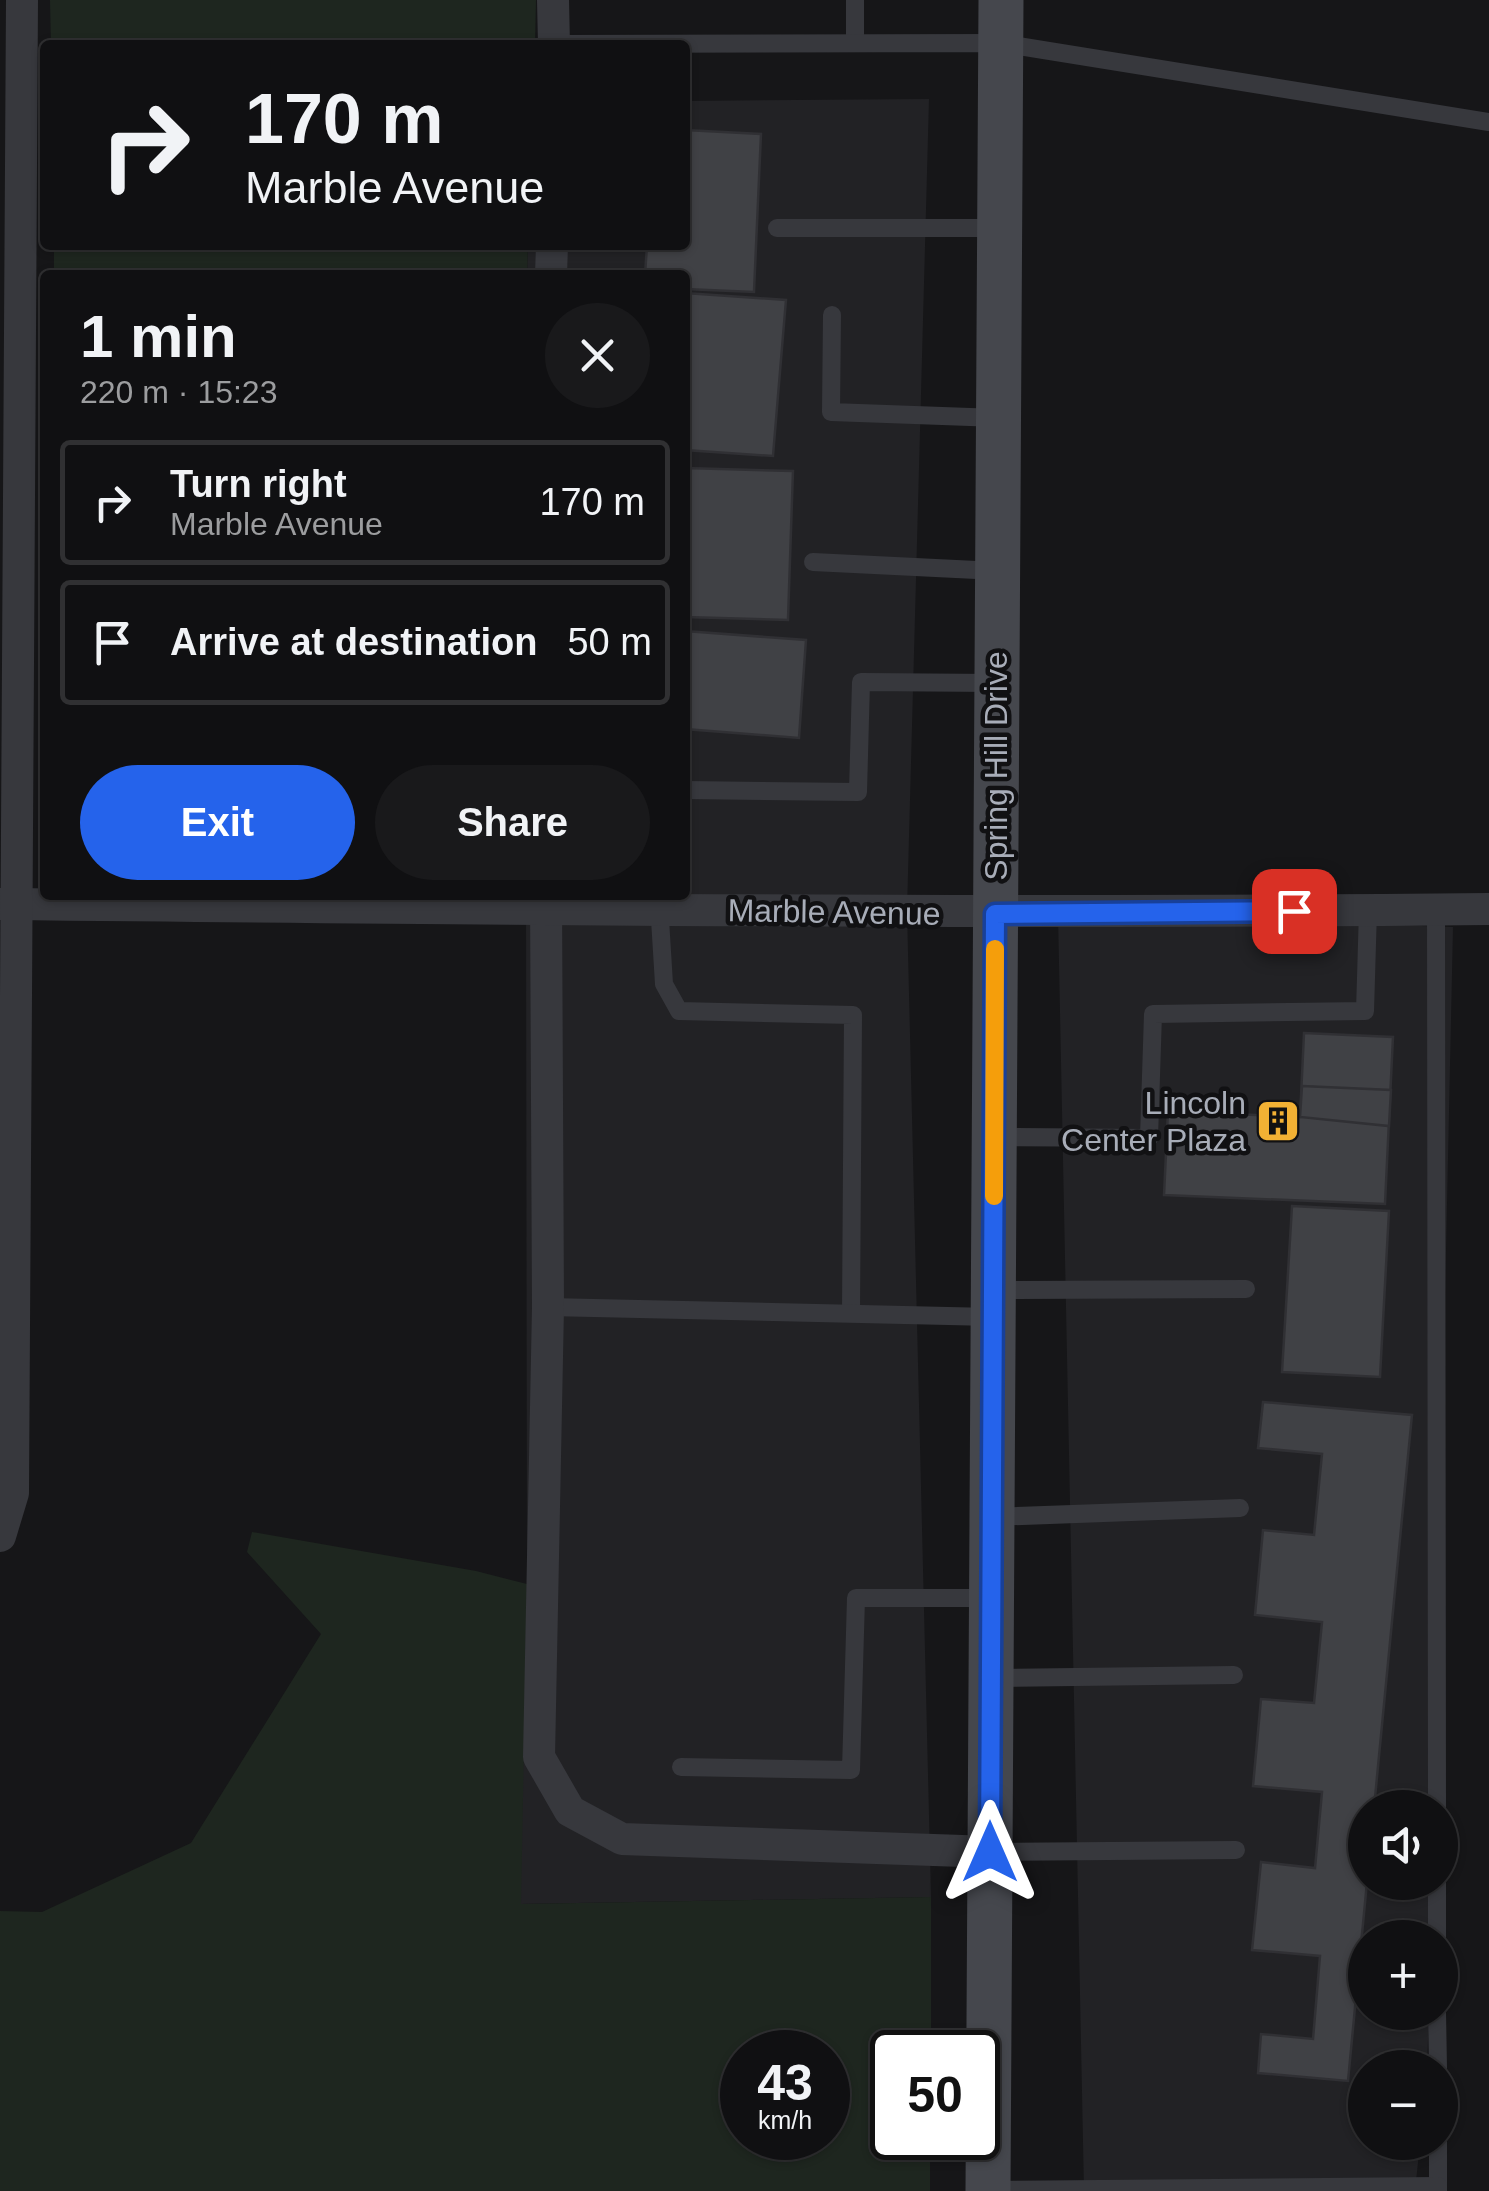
<!DOCTYPE html>
<meta charset="utf-8">
<style>
body{margin:0;font-family:Helvetica,sans-serif;background:#19191b;color:#f1f3f6;height:100vh;display:flex;flex-direction:column;font-size:38px;white-space:nowrap}
*{box-sizing:border-box;margin:0}
p{font-size:32px;color:#9c9d9f}
.icon{flex:none;width:55px;height:55px;fill:none;stroke:currentColor;stroke-width:2;stroke-linecap:round;stroke-linejoin:round}
.map{position:relative;flex:1;overflow:hidden}
.side{position:absolute;left:40px;top:270px;width:650px;height:630px;display:flex;flex-direction:column;background:#101012;border-radius:10px;box-shadow:0 2px 8px #0004,0 0 0 2px #303032}
.side>*{flex:none}
.guide{position:absolute;left:40px;top:40px;width:650px;height:210px;border-radius:10px;box-shadow:0 2px 8px #0004,0 0 0 2px #303032;background:#101012;color:#f1f3f6;overflow:hidden}
.fabs{position:absolute;left:1348px;top:1790px;display:grid;gap:20px}
.fabs a{display:grid;place-items:center;width:110px;height:110px;border-radius:50%;background:#101012;box-shadow:0 2px 8px #0004,0 0 0 2px #303032;font-size:50px}
.speed{position:absolute;left:720px;top:2030px;display:flex;gap:20px;font-size:50px;font-weight:700;text-align:center}
.speed>*{display:grid;place-content:center;width:130px;height:130px;border-radius:50%;background:#101012;box-shadow:0 2px 8px #0004,0 0 0 2px #303032;line-height:1}
.speed small{font-size:25px;font-weight:400}
.speed .limit{border:5px solid #111;border-radius:15px;background:#fff;color:#111}
.pin{position:absolute;display:grid;place-items:center;width:85px;height:85px;color:#fff;margin:-42px;border-radius:20px;box-shadow:0 5px 15px #0006}
.me{position:absolute;width:110px;margin:-55px;rotate:0deg;stroke-linejoin:round;filter:drop-shadow(0 0 8px #0008)}
.turn{display:flex;align-items:center;gap:35px;height:210px;padding:0 40px;font-size:45px}
.turn .icon{width:130px;height:130px;stroke-width:2.5}
.turn b{display:block;font-size:70px;line-height:85px}
.round{display:grid;place-items:center;flex:none;width:105px;height:105px;border-radius:52px;background:#19191b}
.head{display:flex;align-items:center;justify-content:space-between;height:170px;padding:0 40px}
h1{font-size:60px;font-weight:600;line-height:75px}
.primary-button{display:flex;gap:20px;margin-top:auto;padding:20px 40px}
.primary-button a{flex:1;height:115px;border-radius:60px;background:#2563eb;color:#fff;font-size:40px;font-weight:600;line-height:115px;text-align:center}
.primary-button a+a{background:#19191b;color:#f1f3f6}
ul{padding:0;list-style:none}
li{display:flex;align-items:center;gap:30px;height:125px;margin:0 20px 15px;padding:0 20px;border:5px solid #303032;border-radius:10px}
li div{flex:1}
li b{display:block;font-size:38px}
li em{font-style:normal}
.map>svg:first-child{display:block}
</style>
<div class="map">
<svg width="1489" height="2191" viewBox="0 0 1489 2191">
<rect width="100%" height="100%" fill="#161618"/>
<g fill="#222225">
<polygon points="929,99 907,911 931,1897 520,1904 527,1584 526,895 685,895 685,275 527,275 528,245 685,245 685,101"/>
<polygon points="1058,914 1453,927 1434,1807 1365,1808 1365,1882 1432,1883 1431,1937 1365,1938 1365,2012 1429,2013 1427,2067 1365,2068 1365,2142 1420,2143 1415,2191 1084,2191"/>
</g>
<g fill="#1e261f" fill-rule="evenodd">
<polygon points="50,0 536,0 535,45 51,45"/>
<polygon points="54,245 528,245 527,275 54,275"/>
<path d="M252,1532L476,1571L527,1584L521,1904L931,1897V2052H892V2138H930V2191H0V1911L42,1912L191,1843L321,1634L247,1552ZM742,2052H828V2138H742Z"/>
</g>
<g fill="#404145" stroke="#303034" stroke-width="2.5">
<polygon points="685,130 761,134 754,292 685,289 685,275 645,275 647,245 685,245"/>
<polygon points="685,293 786,300 773,456 685,450"/>
<polygon points="685,468 793,471 788,620 685,617"/>
<polygon points="685,631 806,640 799,738 685,729"/>
<polygon points="1304,1033 1393,1037 1385,1204 1164,1195 1168,1111 1300,1117"/>
<polygon points="1302,1086 1391,1090 1389,1126 1300,1117"/>
<polygon points="1292,1206 1389,1211 1380,1377 1282,1372"/>
<polygon points="1263,1402 1412,1415 1374,1808 1365,1808 1367,1882 1348,2081 1258,2073 1261,2034 1313,2039 1320,1956 1252,1950 1261,1862 1315,1868 1322,1792 1253,1786 1261,1699 1314,1703 1322,1622 1255,1615 1263,1530 1314,1535 1322,1454 1258,1448"/>
</g>
<g fill="none" stroke-linecap="round" stroke-linejoin="round">
<g stroke="#37383d" stroke-width="18">
<polyline points="855,43 855,0"/>
<polyline points="554,44 1000,43 1489,122"/>
<polyline points="777,228 999,228"/>
<polyline points="832,315 831,412 998,418"/>
<polyline points="813,562 997,571"/>
<polyline points="685,790 858,792 861,682 996,683"/>
<polyline points="659,903 664,984 679,1011 853,1015 851,1313"/>
<polyline points="1436,909 1437,1808"/>
<polyline points="997,1137 1149,1138 1153,1014 1365,1011 1368,910"/>
<polyline points="994,1290 1246,1289"/>
<polyline points="548,1307 992,1317"/>
<polyline points="992,1517 1240,1508"/>
<polyline points="991,1678 1234,1675"/>
<polyline points="681,1767 851,1770 856,1598 991,1598"/>
<polyline points="991,1852 1236,1850"/>
<polyline points="1437,1882 1437,1938"/>
<polyline points="1437,2012 1438,2068"/>
<polyline points="1438,2142 1438,2191"/>
<polyline points="988,2190 1438,2186"/>
</g>
<g stroke="#37383d" stroke-width="32">
<polyline points="553,0 554,45"/>
<polyline points="551,275 552,245"/>
<polyline points="546,895 548,1307 539,1757 570,1811 622,1839 991,1852"/>
<path d="M0,904C496,909 993,914 1489,909"/>
<polyline points="0,1536 13,1493 22,0"/>
</g>
<polyline stroke="#45474d" stroke-width="45" points="988,2191 1001,0"/>
</g>
<g fill="none" stroke-linecap="round" stroke-linejoin="round">
<g stroke="#184099" stroke-width="25">
<polyline id="route" points="990,1852 995,914 1294,911"/>
</g>
<use href="#route" stroke="#2563eb" stroke-width="18"/>
<polyline stroke="#f59e0b" stroke-width="18" points="994,1196 995,949"/>
</g>
<defs>
<g id="building-square" transform="scale(2.25)"><rect x="-9" y="-9" width="18" height="18" rx="4" fill="#f2b134" stroke="#111113"/><path d="M-4-6H4V6H1V3H-1V6H-4ZM-2.5-4.3h1.7v1.8h-1.7ZM.8-4.3h1.7v1.8H.8ZM-2.5-1h1.7V.8h-1.7ZM.8-1h1.7V.8H.8Z" fill="#111"/></g>
</defs>
<g fill-rule="evenodd">
<use href="#building-square" x="1278" y="1121"/>
</g>
<g text-anchor="middle" dominant-baseline="central" stroke-width="9" stroke-linejoin="round" paint-order="stroke">
<g font-size="32" fill="#a8adb8" stroke="#111113">
<text transform="translate(996 766) rotate(-90)">Spring Hill Drive</text>
<text transform="translate(834 912) rotate(1)">Marble Avenue</text>
</g>
<g font-size="32" fill="#a8adb8" stroke="#111113" text-anchor="end">
<text x="1246" y="1103">Lincoln<tspan x="1246" dy="37">Center Plaza</tspan></text>
</g>
</g>
</svg>
<div class="fabs">
<a><svg class="icon" aria-label="sound" viewBox="0 0 24 24"><path d="M4 9h4l5-4v14l-5-4H4zM17 9q2 3 0 6"/></svg></a>
<a>+</a>
<a>−</a>
</div>
<div class="speed"><div>43<small>km/h</small></div><div class="limit">50</div></div>
<div class="pin" style="left:1294px;top:911px;background:#d93025"><svg class="icon" aria-label="arrive" viewBox="0 0 24 24"><path d="M6 21V4h12l-3 4 3 4H6"/></svg></div>
<svg class="me" style="left:990px;top:1852px" viewBox="-20 -20 40 40"><path d="M0-17L14 15 0 8-14 15z" fill="#2563eb" stroke="#fff" stroke-width="4"/></svg>
<div class="guide">
<div class="turn"><svg class="icon" aria-label="right" viewBox="0 0 24 24"><path d="M7 20v-9h11M14 6l5 5-5 5"/></svg><div><b>170 m</b>Marble Avenue</div></div>
</div>
<section class="side">
<div class="head"><div><h1>1 min</h1><p>220 m · 15:23</p></div><a class="round"><svg class="icon" aria-label="close" viewBox="0 0 24 24"><path d="M6 6l12 12M18 6L6 18"/></svg></a></div>
<ul>
<li><svg class="icon" aria-label="right" viewBox="0 0 24 24"><path d="M7 20v-9h11M14 6l5 5-5 5"/></svg><div><b>Turn right</b><p>Marble Avenue</p></div><em>170 m</em></li>
<li><svg class="icon" aria-label="arrive" viewBox="0 0 24 24"><path d="M6 21V4h12l-3 4 3 4H6"/></svg><div><b>Arrive at destination</b></div><em>50 m</em></li>
</ul>
<div class="primary-button"><a>Exit</a><a>Share</a></div>
</section>
</div>
